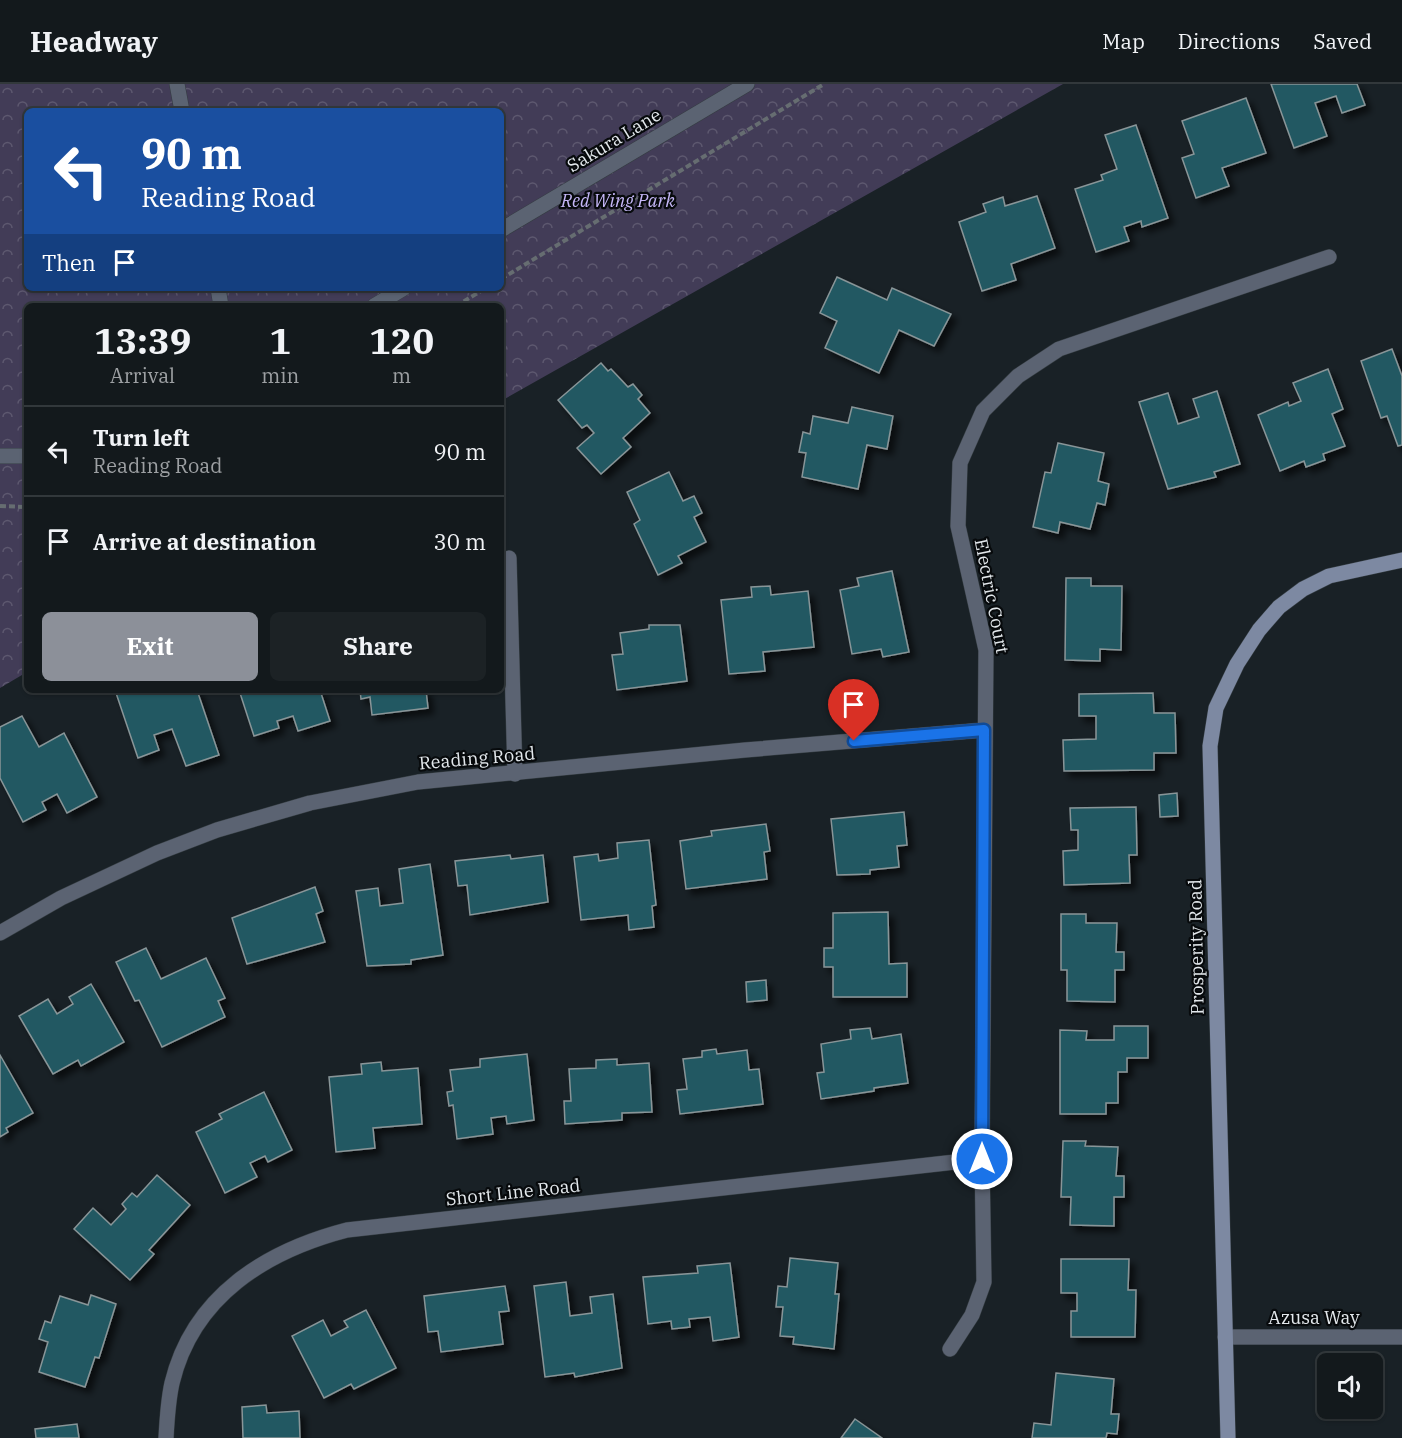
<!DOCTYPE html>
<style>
body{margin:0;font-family:"IBM Plex Serif",serif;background:#1c2225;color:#f1f3f6;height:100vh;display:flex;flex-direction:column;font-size:22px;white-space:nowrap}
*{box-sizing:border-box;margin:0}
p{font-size:20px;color:#9da0a3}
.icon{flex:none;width:33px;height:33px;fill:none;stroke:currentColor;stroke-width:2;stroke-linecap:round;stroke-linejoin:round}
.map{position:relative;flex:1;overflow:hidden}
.sheet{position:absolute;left:24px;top:219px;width:480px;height:390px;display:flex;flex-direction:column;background:#13191c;border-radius:9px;box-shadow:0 2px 4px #0004,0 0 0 2px #32383b}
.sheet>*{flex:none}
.top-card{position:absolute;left:24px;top:24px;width:480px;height:183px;border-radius:9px;box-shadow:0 2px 4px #0004,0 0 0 2px #32383b;background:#1a4fa0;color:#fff;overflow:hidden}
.tools{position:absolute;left:1317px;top:1269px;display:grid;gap:12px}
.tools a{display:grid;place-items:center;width:66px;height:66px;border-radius:9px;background:#13191c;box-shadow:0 2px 4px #0004,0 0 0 2px #32383b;font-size:30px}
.pin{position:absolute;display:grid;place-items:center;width:51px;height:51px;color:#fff;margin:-62px -26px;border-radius:50% 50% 50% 0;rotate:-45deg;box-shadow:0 0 6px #0007}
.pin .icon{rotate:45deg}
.me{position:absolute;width:66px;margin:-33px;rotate:0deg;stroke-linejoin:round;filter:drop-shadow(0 0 4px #0008)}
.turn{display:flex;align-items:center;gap:21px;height:126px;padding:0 18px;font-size:27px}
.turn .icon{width:78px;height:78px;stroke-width:2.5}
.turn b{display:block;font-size:42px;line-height:51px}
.then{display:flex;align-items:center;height:57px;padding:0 18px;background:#0003;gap:12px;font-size:22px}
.eta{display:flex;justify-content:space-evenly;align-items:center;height:102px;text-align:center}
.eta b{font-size:36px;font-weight:800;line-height:42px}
.action{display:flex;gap:12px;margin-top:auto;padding:12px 18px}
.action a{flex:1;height:69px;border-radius:9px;background:#8c9099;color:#fff;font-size:24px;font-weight:800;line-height:69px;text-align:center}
.action a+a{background:#1c2225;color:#f1f3f6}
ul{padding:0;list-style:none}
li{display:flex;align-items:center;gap:18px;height:90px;padding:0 18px;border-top:2px solid #32383b}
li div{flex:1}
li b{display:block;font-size:22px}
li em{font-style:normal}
header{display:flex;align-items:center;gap:36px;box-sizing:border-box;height:84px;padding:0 30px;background:#13191c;border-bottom:2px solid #32383b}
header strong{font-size:28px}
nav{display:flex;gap:33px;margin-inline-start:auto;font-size:21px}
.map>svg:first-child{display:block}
</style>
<header>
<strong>Headway</strong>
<nav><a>Map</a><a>Directions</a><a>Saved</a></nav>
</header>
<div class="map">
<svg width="1402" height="1354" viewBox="0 0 1402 1354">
<defs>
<pattern id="park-crowns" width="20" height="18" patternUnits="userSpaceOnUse" patternTransform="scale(1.5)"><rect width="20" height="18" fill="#423c57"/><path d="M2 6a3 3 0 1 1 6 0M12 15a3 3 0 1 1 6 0" fill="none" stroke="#5d586f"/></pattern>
<filter id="shadow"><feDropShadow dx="5.5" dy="5.5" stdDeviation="3" flood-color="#0009"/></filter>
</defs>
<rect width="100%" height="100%" fill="#192126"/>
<path fill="url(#park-crowns)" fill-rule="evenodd" d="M0,0H1063L501,317V222H27V588L0,604ZM27,27H501V204H27Z"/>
<g fill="#215962" stroke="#899598" stroke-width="1.5" filter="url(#shadow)">
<polygon points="1271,0 1357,0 1365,21 1342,29 1336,12 1315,19 1327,52 1294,64"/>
<polygon points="1246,14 1266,69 1222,84 1229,102 1196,114 1182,74 1194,70 1182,37"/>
<polygon points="1136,41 1168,134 1142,143 1141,137 1124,143 1129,157 1096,168 1075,105 1103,96 1101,91 1117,85 1105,51"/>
<polygon points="1037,112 1055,164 1011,180 1016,196 982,207 959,138 986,128 983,120 1003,113 1005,122"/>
<polygon points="837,193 887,216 892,204 951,230 934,262 899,246 879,289 825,264 837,237 820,229"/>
<polygon points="1392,265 1402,292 1402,361 1398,362 1387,332 1381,334 1361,277"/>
<polygon points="601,279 608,287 611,285 628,303 633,300 642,311 638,315 650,329 623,354 631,363 601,390 577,364 594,349 587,341 582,344 558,316"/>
<polygon points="1328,285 1343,325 1332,330 1345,362 1323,370 1325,376 1306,383 1304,377 1280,387 1258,331 1288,318 1289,322 1301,317 1293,299"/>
<polygon points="1217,307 1240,380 1214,388 1216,393 1168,405 1139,318 1168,309 1178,340 1199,333 1193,315"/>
<polygon points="852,323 893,332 887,365 867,361 858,405 802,393 806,369 799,368 803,348 810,350 813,332 848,339"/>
<polygon points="1058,359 1104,369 1098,397 1109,400 1105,421 1097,419 1090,445 1060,438 1058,449 1033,443 1045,388 1051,389"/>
<polygon points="669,388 683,417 694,412 702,429 694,433 706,458 678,472 682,479 658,491 634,440 640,436 627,408"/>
<polygon points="892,487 909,568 883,573 881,565 852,570 840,506 859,502 857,494"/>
<polygon points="1066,494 1091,494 1091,502 1122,502 1121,566 1100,565 1100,577 1065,576"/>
<polygon points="770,502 771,511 808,507 814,563 763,568 765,587 729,590 721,516 752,513 751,503"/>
<polygon points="649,541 680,541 687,597 617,606 612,571 623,570 620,549 649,545"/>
<polygon points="115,606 197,606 219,671 186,682 172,645 154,651 159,666 138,674"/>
<polygon points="239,606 320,606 330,637 298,647 293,632 277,637 279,644 254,652"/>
<polygon points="360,606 426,606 428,624 372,631 370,613 361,615"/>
<polygon points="1153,609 1154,629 1175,629 1176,669 1154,669 1154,686 1064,687 1063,656 1096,655 1096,632 1079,632 1079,610"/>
<polygon points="22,632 39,663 64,649 97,713 67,729 57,710 42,718 46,726 23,738 0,694 0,643"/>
<polygon points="1177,709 1178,732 1160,733 1159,711"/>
<polygon points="1136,723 1137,771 1129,771 1130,799 1064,801 1063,767 1078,766 1078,746 1071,746 1070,724"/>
<polygon points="904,728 907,761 897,762 899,783 870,786 870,790 837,791 831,735"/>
<polygon points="766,740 770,767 764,768 767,795 686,805 680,757 712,752 711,747"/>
<polygon points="649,756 656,821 652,822 654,843 629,846 628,831 581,836 574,773 598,770 599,777 618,774 617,759"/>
<polygon points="510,771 511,775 543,771 548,818 470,831 467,801 458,802 455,777"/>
<polygon points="430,780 443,871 411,876 411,880 367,882 356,807 378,804 380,822 403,819 399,785"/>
<polygon points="315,803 323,827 316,830 325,858 247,880 232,834"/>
<polygon points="888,828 889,880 907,879 907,913 833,913 833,883 824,883 824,864 833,864 833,829"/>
<polygon points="1061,830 1086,830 1086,839 1117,839 1116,868 1124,868 1124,886 1115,886 1115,918 1067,917 1067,886 1061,886"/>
<polygon points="146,864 161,895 206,874 225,914 218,917 225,933 162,963 139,916 135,917 116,878"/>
<polygon points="766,896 767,916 747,918 746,898"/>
<polygon points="91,900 124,958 81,982 78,976 53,990 19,932 48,915 57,930 73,920 69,913"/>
<polygon points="1114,942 1148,942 1148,974 1127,974 1127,988 1118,988 1118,1019 1106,1019 1106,1030 1060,1030 1060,946 1087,947 1086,956 1114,956"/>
<polygon points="870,944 872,955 901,950 908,999 874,1004 874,1007 821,1015 817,989 824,988 821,960 851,955 850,946"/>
<polygon points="716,965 717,970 747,966 749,986 759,985 763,1020 680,1030 677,1006 687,1005 683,975 702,973 702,967"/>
<polygon points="527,970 534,1036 507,1040 506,1032 491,1034 493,1050 457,1055 453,1021 449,1022 447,1008 453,1007 450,986 480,983 480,975"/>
<polygon points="0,971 33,1029 6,1044 8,1048 0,1053"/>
<polygon points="617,975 617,981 649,979 652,1028 622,1029 622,1036 565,1040 564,1017 571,1017 569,985 596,984 596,976"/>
<polygon points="381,978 382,987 418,984 422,1040 373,1044 375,1064 336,1068 329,993 362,990 361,980"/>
<polygon points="264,1008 292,1066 268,1078 265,1072 250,1079 257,1093 225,1109 196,1048 222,1035 219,1030"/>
<polygon points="1063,1057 1086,1057 1085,1062 1118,1063 1116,1092 1124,1092 1124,1113 1114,1113 1114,1142 1070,1141 1071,1113 1061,1113"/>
<polygon points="157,1091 190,1121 149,1166 154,1170 130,1196 74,1145 93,1124 111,1141 126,1125 122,1120 132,1109 137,1113"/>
<polygon points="790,1174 838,1179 835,1210 839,1210 834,1265 793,1260 794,1253 780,1252 783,1223 776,1223 778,1202 787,1203"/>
<polygon points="1061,1175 1129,1175 1128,1206 1136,1206 1135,1253 1071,1253 1071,1227 1077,1227 1077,1209 1061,1209"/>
<polygon points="730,1179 739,1253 713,1257 710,1233 689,1235 690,1243 672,1245 671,1237 648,1240 643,1193 698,1189 697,1182"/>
<polygon points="566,1198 570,1232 592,1229 590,1213 613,1210 622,1284 575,1293 574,1289 545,1293 534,1202"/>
<polygon points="505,1202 509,1227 499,1228 503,1260 441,1268 438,1247 428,1248 424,1212"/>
<polygon points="91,1211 116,1220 99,1274 95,1273 85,1303 39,1288 48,1258 39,1255 45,1237 51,1239 60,1212 88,1221"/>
<polygon points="366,1226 396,1284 354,1305 351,1300 324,1314 292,1252 323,1236 331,1252 348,1243 344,1237"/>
<polygon points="1056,1289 1114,1295 1111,1330 1119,1330 1117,1350 1107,1349 1106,1354 1032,1354 1034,1339 1051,1341"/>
<polygon points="266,1321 267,1329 299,1327 300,1354 243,1354 242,1323"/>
<polygon points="855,1335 882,1354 841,1354"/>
<polygon points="77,1340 79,1354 36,1354 35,1345"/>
</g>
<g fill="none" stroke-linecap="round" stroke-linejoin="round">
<g stroke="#353d42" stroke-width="16">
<g id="street">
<polyline points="177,0 182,27"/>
<polyline points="501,146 747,0"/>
<polyline points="218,204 221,222"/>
<polyline points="374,222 404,204"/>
<polyline points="0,372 27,372"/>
<polyline points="509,474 515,690"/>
<polyline points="0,849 61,814 157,769 217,746 310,719 418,698 745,666 984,646"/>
<polyline points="1225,1253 1402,1253"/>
<polyline points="950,1265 972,1231 984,1198 982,1075 986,566 958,442 960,379 983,327 1018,292 1059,265 1329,173"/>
<path d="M166,1354C167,1335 168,1317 172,1299C193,1212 266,1167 347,1146L982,1075"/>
</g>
</g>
<g stroke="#353d42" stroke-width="16">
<polyline id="secondary" points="1228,1354 1210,662 1216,624 1237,580 1259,546 1279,523 1303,505 1329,492 1402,476"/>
</g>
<g stroke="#666d71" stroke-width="4" stroke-dasharray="6 3" stroke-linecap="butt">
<polyline points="501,195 824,0"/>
<polyline points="456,222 486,204"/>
<polyline points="0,422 27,423"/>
</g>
<use href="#street" stroke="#5b6372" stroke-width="15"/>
<use href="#secondary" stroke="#7d89a2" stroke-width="15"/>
</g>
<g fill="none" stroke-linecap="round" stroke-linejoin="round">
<g stroke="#114b97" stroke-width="15">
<polyline id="route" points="854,657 984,646 982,1075"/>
</g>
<use href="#route" stroke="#1a73e8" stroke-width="10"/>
</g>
<g text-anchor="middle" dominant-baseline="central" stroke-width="4.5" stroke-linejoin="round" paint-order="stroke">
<g font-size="18" fill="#e3e8ec" stroke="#070a0c">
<text transform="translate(614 56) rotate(-31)">Sakura Lane</text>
<text transform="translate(992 512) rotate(79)">Electric Court</text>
<text transform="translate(477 674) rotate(-5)">Reading Road</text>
<text transform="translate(1196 863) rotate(-91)">Prosperity Road</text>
<text transform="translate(513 1108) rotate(-6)">Short Line Road</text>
<text x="1314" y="1233">Azusa Way</text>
</g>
<g font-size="18" font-style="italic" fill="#c5b7f7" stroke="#070a0c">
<text x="618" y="116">Red Wing Park</text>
</g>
</g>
</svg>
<div class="tools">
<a><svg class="icon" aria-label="sound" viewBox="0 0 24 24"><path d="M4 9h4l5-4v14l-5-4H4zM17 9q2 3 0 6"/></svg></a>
</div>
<div class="pin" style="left:854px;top:657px;background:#d93025"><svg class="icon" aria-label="arrive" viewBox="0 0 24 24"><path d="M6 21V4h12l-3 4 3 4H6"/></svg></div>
<svg class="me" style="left:982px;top:1075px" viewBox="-20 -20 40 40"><circle r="17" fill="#1a73e8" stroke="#fff" stroke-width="3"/><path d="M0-11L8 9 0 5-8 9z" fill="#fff"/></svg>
<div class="top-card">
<div class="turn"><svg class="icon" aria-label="left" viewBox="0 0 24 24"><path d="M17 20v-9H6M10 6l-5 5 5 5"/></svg><div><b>90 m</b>Reading Road</div></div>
<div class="then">Then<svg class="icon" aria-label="arrive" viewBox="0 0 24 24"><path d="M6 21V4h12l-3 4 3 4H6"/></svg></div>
</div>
<section class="sheet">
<div class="eta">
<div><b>13:39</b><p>Arrival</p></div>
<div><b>1</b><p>min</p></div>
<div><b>120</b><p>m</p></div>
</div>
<ul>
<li><svg class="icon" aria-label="left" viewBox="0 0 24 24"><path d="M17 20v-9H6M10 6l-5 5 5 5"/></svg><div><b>Turn left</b><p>Reading Road</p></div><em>90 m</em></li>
<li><svg class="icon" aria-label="arrive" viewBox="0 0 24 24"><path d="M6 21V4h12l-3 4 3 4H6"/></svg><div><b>Arrive at destination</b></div><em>30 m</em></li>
</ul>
<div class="action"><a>Exit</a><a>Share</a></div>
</section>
</div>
